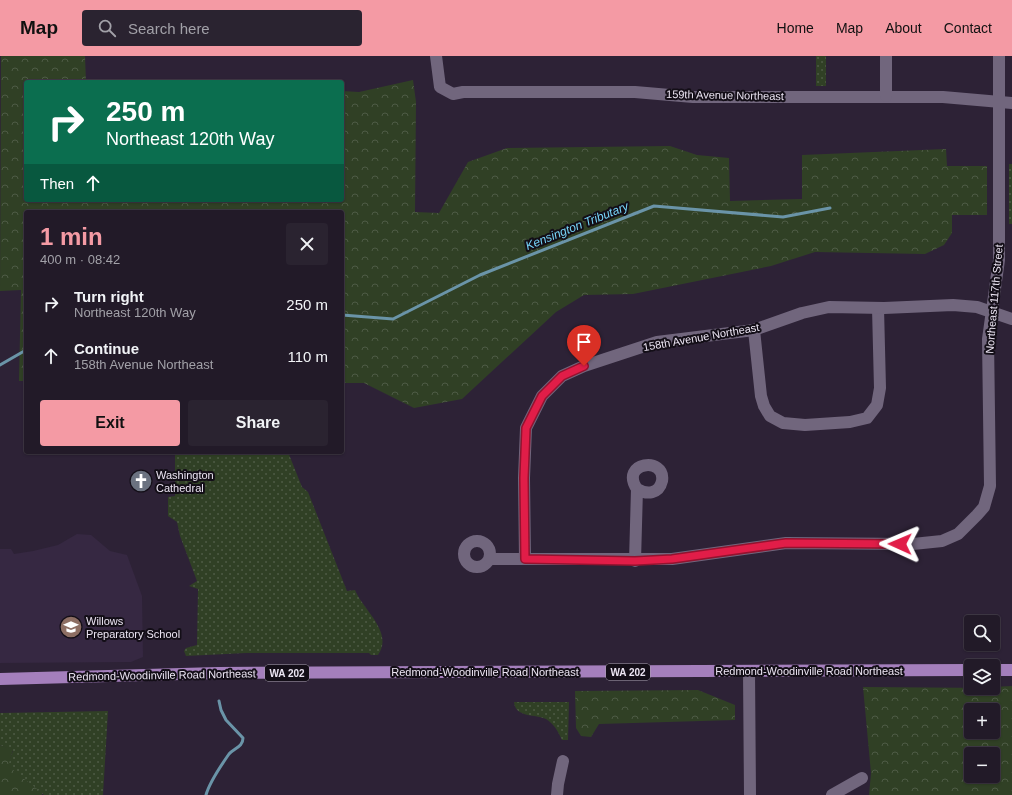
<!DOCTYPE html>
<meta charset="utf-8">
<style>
body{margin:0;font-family:Arial,sans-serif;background:#2a2330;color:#f1f3f6;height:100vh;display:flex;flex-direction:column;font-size:15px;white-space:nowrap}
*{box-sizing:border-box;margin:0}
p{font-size:13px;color:#a2a1a8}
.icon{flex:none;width:22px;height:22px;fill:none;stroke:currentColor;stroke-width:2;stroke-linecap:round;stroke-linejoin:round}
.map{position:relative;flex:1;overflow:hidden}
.side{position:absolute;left:24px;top:154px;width:320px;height:244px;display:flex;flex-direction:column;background:#221a28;border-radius:4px;box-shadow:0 1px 3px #0004,0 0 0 1px #3f3845}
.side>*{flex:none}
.top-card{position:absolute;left:24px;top:24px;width:320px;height:122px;border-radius:4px;box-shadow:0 1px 3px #0004,0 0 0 1px #3f3845;background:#0b6e4f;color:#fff;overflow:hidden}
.fabs{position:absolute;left:964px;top:559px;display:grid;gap:8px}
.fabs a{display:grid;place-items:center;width:36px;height:36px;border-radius:4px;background:#221a28;box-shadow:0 1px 3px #0004,0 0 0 1px #3f3845;font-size:20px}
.pin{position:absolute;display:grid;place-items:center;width:34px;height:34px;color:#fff;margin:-41px -17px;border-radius:50% 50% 50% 0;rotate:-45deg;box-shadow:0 0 4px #0007}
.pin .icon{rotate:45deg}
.me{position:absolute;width:44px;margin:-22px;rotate:271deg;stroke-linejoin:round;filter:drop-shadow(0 0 3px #0008)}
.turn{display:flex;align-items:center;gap:14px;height:84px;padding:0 16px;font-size:18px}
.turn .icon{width:52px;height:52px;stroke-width:2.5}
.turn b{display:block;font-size:28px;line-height:34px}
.then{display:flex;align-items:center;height:38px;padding:0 16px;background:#0003;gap:8px;font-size:15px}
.round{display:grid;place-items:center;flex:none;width:42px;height:42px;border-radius:4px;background:#2a2330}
.head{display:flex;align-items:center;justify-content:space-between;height:68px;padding:0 16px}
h1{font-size:24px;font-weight:700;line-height:30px;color:#f49aa4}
.primary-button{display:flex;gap:8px;margin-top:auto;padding:8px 16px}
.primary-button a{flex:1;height:46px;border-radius:4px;background:#f49aa4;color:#111;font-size:16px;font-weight:700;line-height:46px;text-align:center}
.primary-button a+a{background:#2a2330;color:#f1f3f6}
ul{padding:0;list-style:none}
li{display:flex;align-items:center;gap:12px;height:52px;padding:0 16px}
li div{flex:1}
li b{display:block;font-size:15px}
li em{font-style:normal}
header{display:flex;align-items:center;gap:24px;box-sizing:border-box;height:56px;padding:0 20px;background:#f49aa4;color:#111}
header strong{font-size:19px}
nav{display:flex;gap:22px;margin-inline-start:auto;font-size:14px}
.search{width:280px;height:36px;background:#2a2330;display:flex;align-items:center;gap:10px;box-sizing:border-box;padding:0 14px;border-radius:4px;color:#a2a1a8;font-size:15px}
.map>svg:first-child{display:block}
</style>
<header>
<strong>Map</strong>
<div class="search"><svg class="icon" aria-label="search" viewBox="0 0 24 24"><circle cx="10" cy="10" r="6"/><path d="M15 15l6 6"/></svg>Search here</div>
<nav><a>Home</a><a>Map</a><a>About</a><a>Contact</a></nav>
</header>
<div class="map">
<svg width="1012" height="739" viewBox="0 0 1012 739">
<defs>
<pattern id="grass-dots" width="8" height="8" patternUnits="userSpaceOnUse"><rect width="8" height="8" fill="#304025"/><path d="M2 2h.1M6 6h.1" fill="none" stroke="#4e5b45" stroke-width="1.8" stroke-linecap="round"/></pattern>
<pattern id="forest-crowns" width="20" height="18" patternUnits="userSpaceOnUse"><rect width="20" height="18" fill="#304025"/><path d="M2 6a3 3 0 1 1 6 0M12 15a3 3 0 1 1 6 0" fill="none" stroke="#4e5b45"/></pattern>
</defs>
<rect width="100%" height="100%" fill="#2d2236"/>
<polygon fill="#362842" points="77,478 91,479 110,495 127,499 142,540 143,601 131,606 0,607 0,493 11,493 14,498 33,495 58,489"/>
<g fill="url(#grass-dots)">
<rect x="816" y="0" width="10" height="30"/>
<rect x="1009" y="108" width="3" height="60"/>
<path d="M175,396H288L302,431L308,436L347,535L355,534C363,554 394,576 378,599H371L369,597H246L186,600L184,595L186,592L197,589L198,533L189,530L197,525L180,480L177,466L168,460V441L175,440Z"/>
<path d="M514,646H569L568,684H562C558,675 554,668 546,663C536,658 515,662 514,646Z"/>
<polygon points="108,655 103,739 44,739 7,710 13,695 0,689 0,657"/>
</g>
<g fill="url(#forest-crowns)" fill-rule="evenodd">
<polygon points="1,0 85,0 86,26 26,26 26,144 342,144 342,35 359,36 413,24 416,46 415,156 439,157 468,106 507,92 670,90 697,99 729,102 730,145 802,143 802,99 946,93 947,110 987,110 987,159 952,159 952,177 944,189 925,198 815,196 771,210 633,238 584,239 556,256 462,343 414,352 364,327 342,327 342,156 26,156 26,325 19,325 21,234 0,235"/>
<path d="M1012,630V739H869L871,717L863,631L993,632V631ZM971,654H993V676H971ZM971,698H993V720H971Z"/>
<polygon points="698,634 735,649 735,664 599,668 591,681 581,680 576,672 575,635"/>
<polygon points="0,689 13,694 8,710 42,737 42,739 0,739"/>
</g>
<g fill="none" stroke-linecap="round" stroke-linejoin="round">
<g stroke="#6a94a8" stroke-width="3">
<polyline points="342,259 393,263 480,219 654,150 783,161 830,152"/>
<polyline points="0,309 26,294"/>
<path d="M206,739C209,728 222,708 229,698C234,692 243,691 243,682L226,664L221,654L219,645"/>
</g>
<g stroke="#71667d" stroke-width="12">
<polyline points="436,0 440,31 453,38 463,36 635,36 693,41 943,41 1012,47"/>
<polyline points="886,0 886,40"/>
<polyline points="754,274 761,340 764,350 770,360 783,367 805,369 850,366 867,362 877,349 880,332 878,252"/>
<circle cx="477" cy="498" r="13"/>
<polyline points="490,503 672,503 786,487 913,488 942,485 958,478 977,459 984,451 990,430 988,283 999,204 999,0"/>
<polyline points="525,503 524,422 526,372 542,340 562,320 584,310 657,286 754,274 802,257 829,251 884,252 953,249 977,251 1012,263"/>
<path d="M635,505L637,433C619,406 666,400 662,425C659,438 647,439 637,433"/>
<polyline points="749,616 750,739"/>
<polyline points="557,739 558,728 563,705"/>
<polyline points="832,739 862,722"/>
</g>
<g stroke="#a47fbc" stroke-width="12">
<polyline points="993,614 1012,614"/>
<polyline points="0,623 218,617 971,614"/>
</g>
</g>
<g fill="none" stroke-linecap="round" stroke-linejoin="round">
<g stroke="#92132f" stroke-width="10">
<polyline id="route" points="584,310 562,320 542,340 526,372 524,422 525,503 635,505 672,503 786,487 900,488"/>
</g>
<use href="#route" stroke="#e11d48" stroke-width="7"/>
</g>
<defs>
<g id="church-disc" transform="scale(1.15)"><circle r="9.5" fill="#6b7280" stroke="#130e17"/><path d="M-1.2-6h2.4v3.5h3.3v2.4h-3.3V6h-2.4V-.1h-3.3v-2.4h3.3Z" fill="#fff"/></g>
<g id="school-disc" transform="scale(1.15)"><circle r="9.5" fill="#8d6e63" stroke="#130e17"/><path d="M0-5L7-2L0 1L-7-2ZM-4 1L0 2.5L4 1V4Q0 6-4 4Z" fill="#fff"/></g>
</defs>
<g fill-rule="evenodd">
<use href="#church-disc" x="141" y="425"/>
<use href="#school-disc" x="71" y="571"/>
</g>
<g text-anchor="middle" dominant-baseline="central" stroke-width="4" stroke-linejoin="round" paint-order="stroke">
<g fill="#130e17" stroke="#aba4b1" stroke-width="1">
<rect x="606" y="608" width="44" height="16" rx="3"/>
<rect x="265" y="609" width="44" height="16" rx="3"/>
</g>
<g font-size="10" font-weight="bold" fill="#ece5f3">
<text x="628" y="616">WA 202</text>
<text x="287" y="617">WA 202</text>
</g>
<g font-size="11" fill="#ece5f3" stroke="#130e17">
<text transform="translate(725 39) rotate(1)">159th Avenue Northeast</text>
<text transform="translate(994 243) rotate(-85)">Northeast 117th Street</text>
<text transform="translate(701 281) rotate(-10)">158th Avenue Northeast</text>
<text x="809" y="615">Redmond-Woodinville Road Northeast</text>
<text x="485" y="616">Redmond-Woodinville Road Northeast</text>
<text transform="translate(162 619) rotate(-1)">Redmond-Woodinville Road Northeast</text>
</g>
<g font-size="11" fill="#ece5f3" stroke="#130e17" text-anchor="start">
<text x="156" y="419">Washington<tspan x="156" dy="13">Cathedral</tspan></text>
<text x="86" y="565">Willows<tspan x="86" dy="13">Preparatory School</tspan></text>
</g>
<g font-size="12" font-style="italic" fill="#77d5f9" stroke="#130e17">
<text transform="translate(577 170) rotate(-22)">Kensington Tributary</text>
</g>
</g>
</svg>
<div class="fabs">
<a><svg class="icon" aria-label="search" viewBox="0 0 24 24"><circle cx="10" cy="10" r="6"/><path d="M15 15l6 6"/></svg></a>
<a><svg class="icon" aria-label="layers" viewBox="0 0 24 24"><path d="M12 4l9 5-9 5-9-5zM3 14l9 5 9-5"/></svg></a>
<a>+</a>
<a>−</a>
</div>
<div class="pin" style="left:584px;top:310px;background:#d93025"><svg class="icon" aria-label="arrive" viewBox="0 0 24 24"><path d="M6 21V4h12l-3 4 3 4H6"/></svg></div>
<svg class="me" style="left:900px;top:488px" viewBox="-20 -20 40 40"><path d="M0-17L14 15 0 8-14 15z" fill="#e11d48" stroke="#fff" stroke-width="4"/></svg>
<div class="top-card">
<div class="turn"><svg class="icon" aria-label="right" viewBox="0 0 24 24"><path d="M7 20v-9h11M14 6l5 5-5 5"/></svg><div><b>250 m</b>Northeast 120th Way</div></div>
<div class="then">Then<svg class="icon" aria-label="ahead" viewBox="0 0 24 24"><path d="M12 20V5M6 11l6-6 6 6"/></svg></div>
</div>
<section class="side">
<div class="head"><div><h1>1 min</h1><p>400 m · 08:42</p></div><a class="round"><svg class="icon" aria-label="close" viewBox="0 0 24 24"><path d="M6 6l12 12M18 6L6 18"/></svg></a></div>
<ul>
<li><svg class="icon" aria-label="right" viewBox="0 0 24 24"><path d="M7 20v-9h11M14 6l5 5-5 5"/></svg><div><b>Turn right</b><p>Northeast 120th Way</p></div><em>250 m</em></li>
<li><svg class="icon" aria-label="ahead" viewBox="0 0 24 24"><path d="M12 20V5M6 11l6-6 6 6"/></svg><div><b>Continue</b><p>158th Avenue Northeast</p></div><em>110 m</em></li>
</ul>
<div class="primary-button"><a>Exit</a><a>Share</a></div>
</section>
</div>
